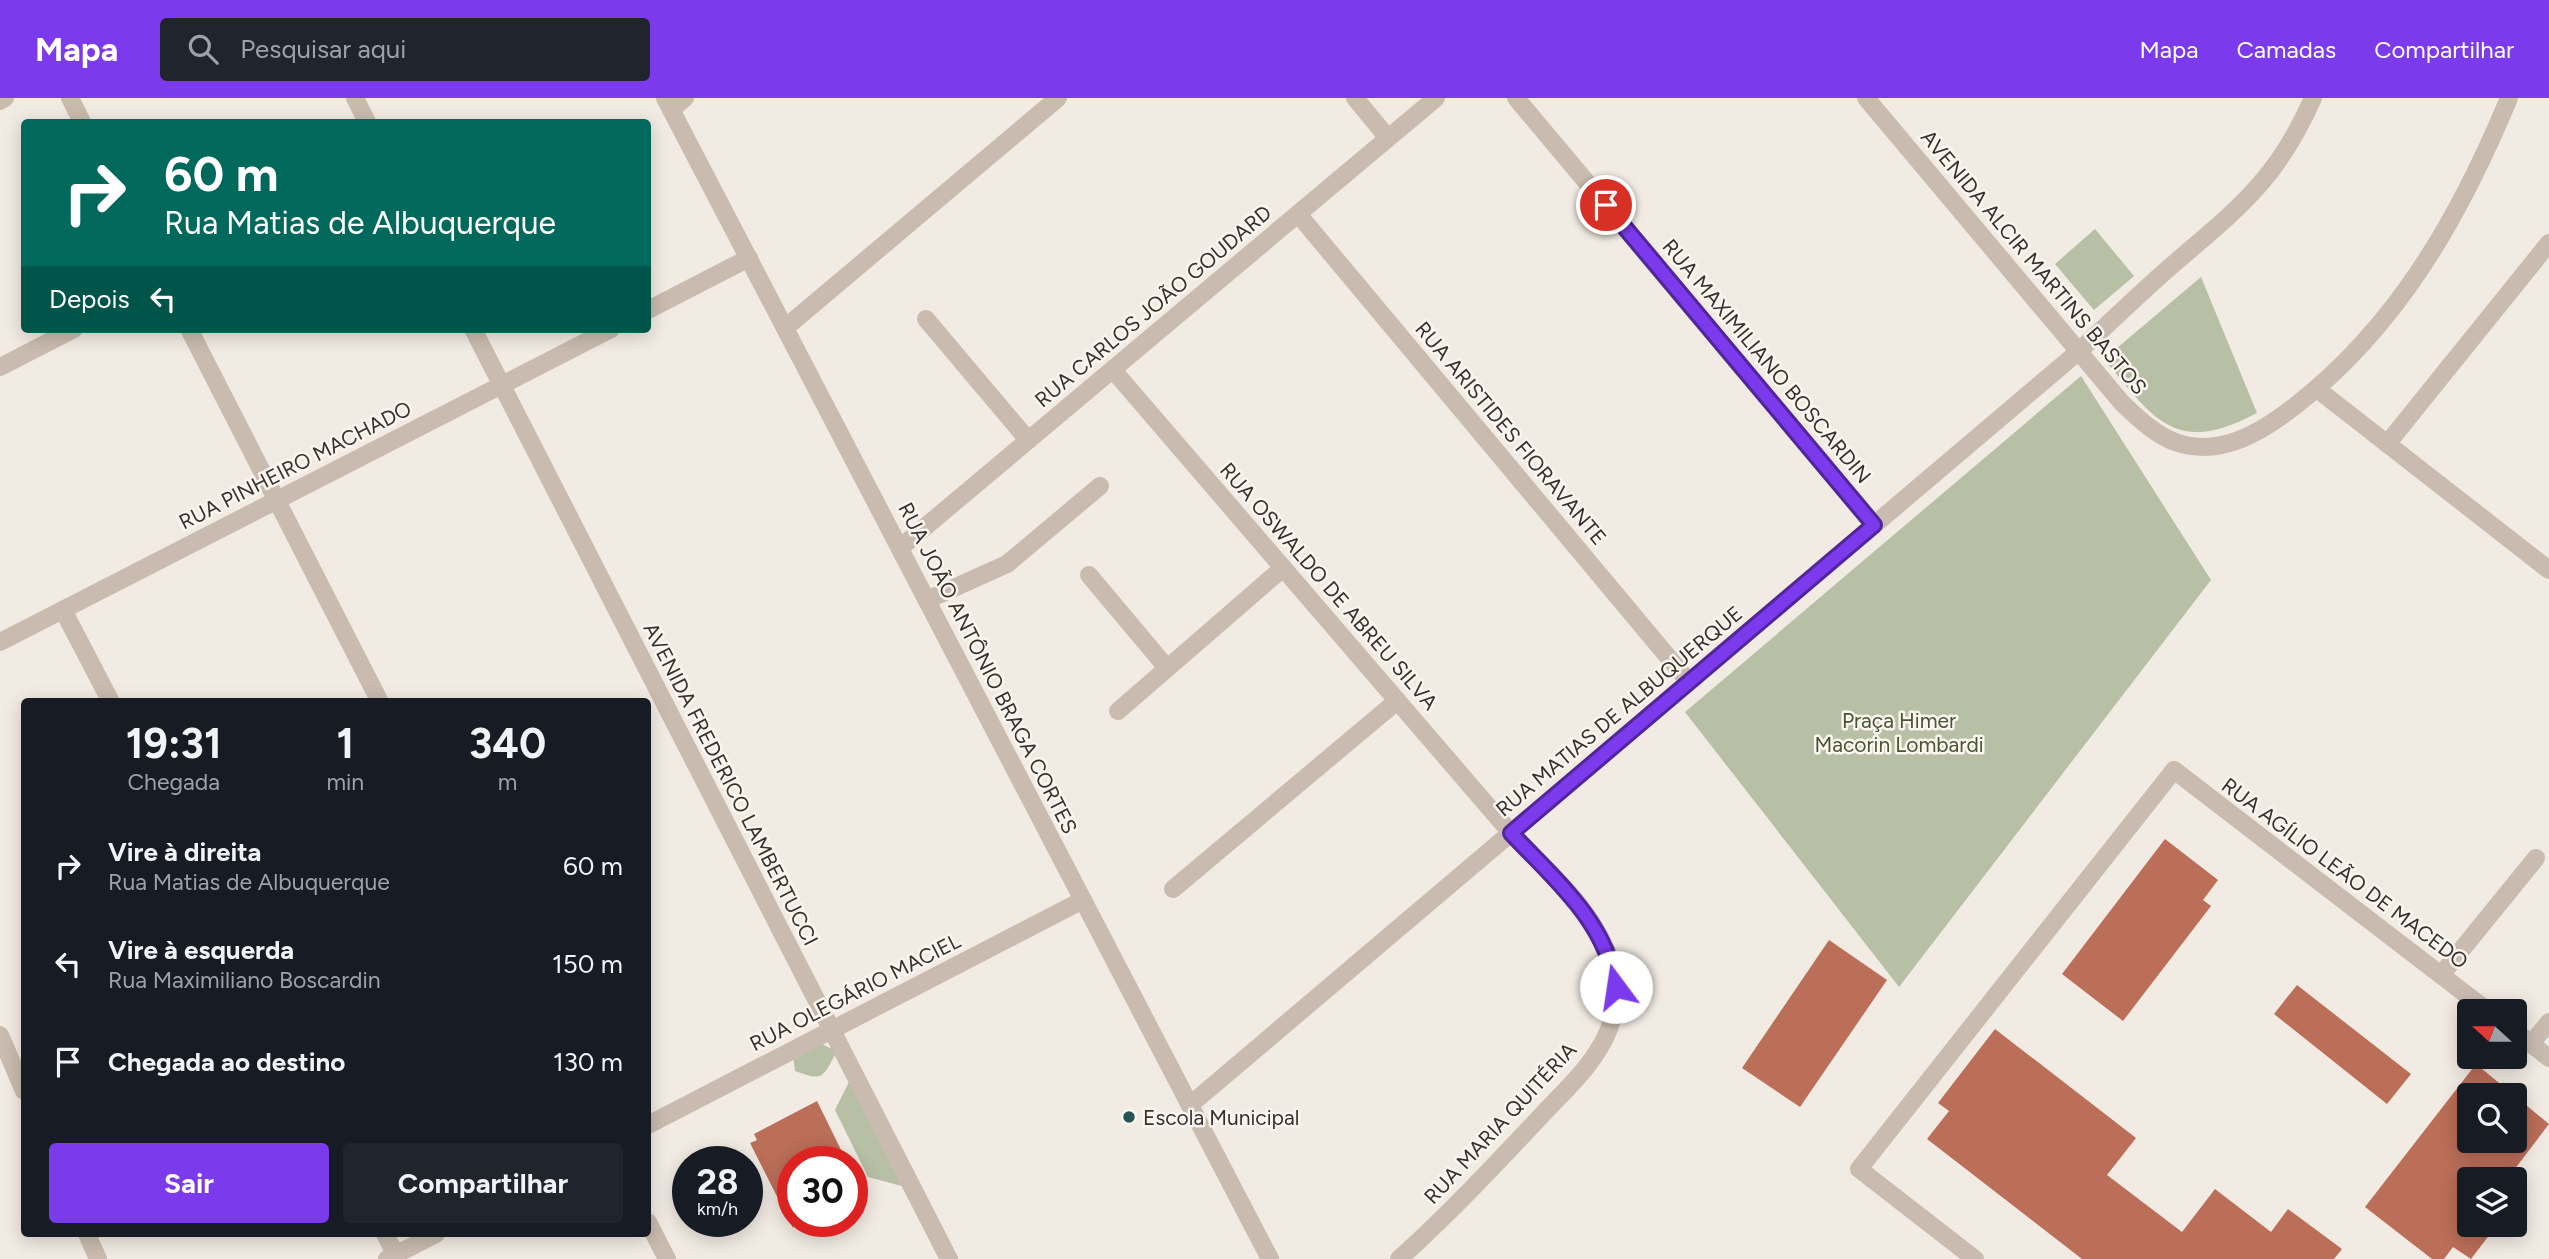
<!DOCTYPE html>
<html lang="pt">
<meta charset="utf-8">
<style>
body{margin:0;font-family:Figtree,sans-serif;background:#20242c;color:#f1f3f6;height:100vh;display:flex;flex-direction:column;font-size:26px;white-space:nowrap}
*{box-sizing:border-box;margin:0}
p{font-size:23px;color:#9ea1a6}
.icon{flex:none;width:38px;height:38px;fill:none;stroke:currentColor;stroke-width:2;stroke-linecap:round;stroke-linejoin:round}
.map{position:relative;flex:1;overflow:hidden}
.details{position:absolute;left:21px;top:600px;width:630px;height:539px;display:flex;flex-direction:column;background:#171b24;border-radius:7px;box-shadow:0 4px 18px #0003}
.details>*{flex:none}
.hud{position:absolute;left:21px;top:21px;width:630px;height:214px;border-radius:7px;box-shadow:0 4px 18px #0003;background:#00695c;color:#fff;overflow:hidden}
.needle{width:46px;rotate:291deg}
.fabs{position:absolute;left:2457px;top:901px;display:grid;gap:14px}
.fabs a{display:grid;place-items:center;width:70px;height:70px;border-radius:7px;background:#171b24;box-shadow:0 4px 18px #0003;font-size:35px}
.speed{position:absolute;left:672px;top:1048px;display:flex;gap:14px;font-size:35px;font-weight:700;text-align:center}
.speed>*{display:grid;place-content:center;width:91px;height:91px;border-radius:50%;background:#171b24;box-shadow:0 4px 18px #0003;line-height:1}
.speed small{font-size:18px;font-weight:400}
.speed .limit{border:10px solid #d22;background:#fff;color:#111}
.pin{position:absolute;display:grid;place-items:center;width:60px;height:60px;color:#fff;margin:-30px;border:4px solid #fff;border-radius:50%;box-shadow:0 2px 7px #0007}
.me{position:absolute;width:77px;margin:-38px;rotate:346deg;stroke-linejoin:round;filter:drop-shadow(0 0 5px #0008)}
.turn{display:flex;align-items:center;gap:24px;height:147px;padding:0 28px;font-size:32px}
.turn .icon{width:91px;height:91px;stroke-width:2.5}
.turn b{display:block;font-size:49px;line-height:60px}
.then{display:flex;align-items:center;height:66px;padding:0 28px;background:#0003;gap:14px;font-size:26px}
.eta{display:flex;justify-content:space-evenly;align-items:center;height:119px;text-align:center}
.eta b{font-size:42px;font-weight:700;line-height:49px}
.primary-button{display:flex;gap:14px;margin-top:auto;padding:14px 28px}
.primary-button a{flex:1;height:80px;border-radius:7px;background:#7c3aed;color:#fff;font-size:28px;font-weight:700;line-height:80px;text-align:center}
.primary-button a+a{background:#20242c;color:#f1f3f6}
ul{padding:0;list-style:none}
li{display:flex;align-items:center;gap:21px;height:98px;padding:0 28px}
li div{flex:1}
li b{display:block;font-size:26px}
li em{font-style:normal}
header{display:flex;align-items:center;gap:42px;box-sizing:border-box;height:98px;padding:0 35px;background:#7c3aed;color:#fff}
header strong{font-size:33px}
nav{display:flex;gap:38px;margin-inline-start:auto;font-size:24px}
.search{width:490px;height:63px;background:#20242c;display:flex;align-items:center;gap:18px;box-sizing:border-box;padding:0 24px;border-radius:7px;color:#9ea1a6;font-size:26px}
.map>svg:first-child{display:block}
</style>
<header>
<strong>Mapa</strong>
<div class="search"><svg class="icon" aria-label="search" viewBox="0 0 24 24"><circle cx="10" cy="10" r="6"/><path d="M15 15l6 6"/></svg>Pesquisar aqui</div>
<nav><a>Mapa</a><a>Camadas</a><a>Compartilhar</a></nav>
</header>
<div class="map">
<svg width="2549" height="1161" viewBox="0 0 2549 1161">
<rect width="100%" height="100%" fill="#f2ebe3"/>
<g fill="#b7c0a4">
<polygon points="2095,131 2134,178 2094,212 2055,166"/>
<path d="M2201,179L2257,315C2176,358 2155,323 2104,261Z"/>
<polygon points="2081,278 2211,482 1899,889 1685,614"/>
<path d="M821,946L837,953C823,979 824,984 795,973L793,958Z"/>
<polygon points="849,984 909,1090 868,1079 835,1012"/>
</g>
<g fill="#bb6e58" fill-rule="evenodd">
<polygon points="2165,741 2218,782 2203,802 2211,808 2123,923 2062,876"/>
<polygon points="1829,842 1887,882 1800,1009 1742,970"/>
<polygon points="2297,887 2411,976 2387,1006 2274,916"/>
<polygon points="1995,931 2136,1040 2107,1077 2182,1134 2215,1091 2271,1134 2288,1111 2342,1151 2334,1161 2082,1161 1927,1041 1949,1013 1938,1005"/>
<path d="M2476,966L2549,1026L2514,1072L2526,1082H2469V1127H2497L2471,1161L2453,1149L2444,1161H2432L2365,1109ZM2469,998H2515V1043H2469Z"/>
<polygon points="817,1003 847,1064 793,1064 793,1130 750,1045 757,1042 754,1036"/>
</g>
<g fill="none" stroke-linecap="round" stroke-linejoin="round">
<g stroke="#c9bbaf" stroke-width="18">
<polyline points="70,0 82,24"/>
<polyline points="665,0 1270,1161"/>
<polyline points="1355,0 1388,40"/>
<polyline points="1516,0 1874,427"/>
<polyline points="0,3 5,0"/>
<polyline points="671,12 685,0"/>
<polyline points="1298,116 1689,584"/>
<polyline points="648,212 749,160"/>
<polyline points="926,221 1028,342"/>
<polyline points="785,230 1058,0"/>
<polyline points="189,231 380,604"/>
<polyline points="0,269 74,231"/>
<path d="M1113,272L1511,735C1549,775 1596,813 1612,868C1618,888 1617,911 1609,931C1596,965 1565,992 1541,1018C1495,1067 1449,1116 1399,1161"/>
<polyline points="2387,346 2549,145"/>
<polyline points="900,450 1436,0"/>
<polyline points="1089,477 1167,570"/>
<polyline points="927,502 1007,466 1100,388"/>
<polyline points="63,512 111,604"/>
<polyline points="0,544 611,231"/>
<polyline points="1118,613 1283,470"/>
<polyline points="1173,791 1397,603"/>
<polyline points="2441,877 2536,760"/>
<polyline points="2515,933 2549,960"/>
<polyline points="0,937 24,993"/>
<polyline points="2531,946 2549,924"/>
<path d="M1190,1007L2078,254C2106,228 2133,202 2161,177C2230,116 2274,89 2313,0"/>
<polyline points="648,1027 1083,802"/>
<polyline points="648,1124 667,1161"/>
<polyline points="87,1136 98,1161"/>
<polyline points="385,1136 398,1161"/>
<polyline points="387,1161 436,1136"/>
<polyline points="1975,1161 1859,1071 2174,672 2489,914"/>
</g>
<g stroke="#c9bbaf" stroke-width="18">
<polyline points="355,0 367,24"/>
<path d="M1866,0L2122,305C2138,320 2156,338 2178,345C2222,359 2263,333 2295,308C2398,228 2460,118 2509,0"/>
<polyline points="473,231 949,1161"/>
<polyline points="2317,291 2549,472"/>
</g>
</g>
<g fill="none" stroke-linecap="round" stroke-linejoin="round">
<g stroke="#51269a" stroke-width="18">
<path id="route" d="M1606,107L1874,427L1511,735C1554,781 1606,823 1616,889"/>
</g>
<use href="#route" stroke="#7c3aed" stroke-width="12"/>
</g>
<circle fill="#255557" stroke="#faf5ef" stroke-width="2.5" cx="1129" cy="1019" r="7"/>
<g text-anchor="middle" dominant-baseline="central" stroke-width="5" stroke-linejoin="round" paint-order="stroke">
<g font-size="21" fill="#39302d" stroke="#faf5ef">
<text transform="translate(2034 164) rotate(50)">AVENIDA ALCIR MARTINS BASTOS</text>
<text transform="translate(1153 208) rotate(-40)">RUA CARLOS JOÃO GOUDARD</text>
<text transform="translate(1767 263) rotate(50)">RUA MAXIMILIANO BOSCARDIN</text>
<text transform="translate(1511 335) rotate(50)">RUA ARISTIDES FIORAVANTE</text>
<text transform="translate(295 367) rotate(-27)">RUA PINHEIRO MACHADO</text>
<text transform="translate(1329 488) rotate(49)">RUA OSWALDO DE ABREU SILVA</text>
<text transform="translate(988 570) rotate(63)">RUA JOÃO ANTÔNIO BRAGA CORTES</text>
<text transform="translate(1619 613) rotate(-40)">RUA MATIAS DE ALBUQUERQUE</text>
<text transform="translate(731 686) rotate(63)">AVENIDA FREDERICO LAMBERTUCCI</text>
<text transform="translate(2345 775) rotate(37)">RUA AGÍLIO LEÃO DE MACEDO</text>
<text transform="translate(855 894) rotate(-27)">RUA OLEGÁRIO MACIEL</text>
<text transform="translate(1500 1025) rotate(-47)">RUA MARIA QUITÉRIA</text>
</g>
<g font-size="21" fill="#495532" stroke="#faf5ef">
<text x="1899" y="622">Praça Himer<tspan x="1899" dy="24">Macorin Lombardi</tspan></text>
</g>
<g font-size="21" fill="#39302d" stroke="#faf5ef" text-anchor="start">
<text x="1143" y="1019">Escola Municipal</text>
</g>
</g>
</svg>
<div class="fabs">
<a><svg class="needle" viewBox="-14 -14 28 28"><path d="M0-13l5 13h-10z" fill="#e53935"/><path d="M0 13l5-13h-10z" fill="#9ea1a6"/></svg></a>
<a><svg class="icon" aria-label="search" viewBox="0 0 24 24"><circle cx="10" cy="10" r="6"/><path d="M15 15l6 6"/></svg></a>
<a><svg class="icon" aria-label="layers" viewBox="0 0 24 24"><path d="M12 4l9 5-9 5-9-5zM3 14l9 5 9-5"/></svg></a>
</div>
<div class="speed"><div>28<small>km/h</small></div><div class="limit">30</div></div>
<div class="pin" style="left:1606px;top:107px;background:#d93025"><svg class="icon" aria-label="arrive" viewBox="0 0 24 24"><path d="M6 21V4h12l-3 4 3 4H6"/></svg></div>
<svg class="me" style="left:1616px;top:889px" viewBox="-20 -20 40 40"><circle r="19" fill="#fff"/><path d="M0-13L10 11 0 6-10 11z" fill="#7c3aed"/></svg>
<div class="hud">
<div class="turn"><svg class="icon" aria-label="right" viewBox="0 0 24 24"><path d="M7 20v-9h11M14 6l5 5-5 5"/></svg><div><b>60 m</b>Rua Matias de Albuquerque</div></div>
<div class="then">Depois<svg class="icon" aria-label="left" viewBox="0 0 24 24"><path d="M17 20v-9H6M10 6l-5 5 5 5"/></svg></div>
</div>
<section class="details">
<div class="eta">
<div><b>19:31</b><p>Chegada</p></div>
<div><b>1</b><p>min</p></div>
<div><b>340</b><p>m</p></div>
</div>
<ul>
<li><svg class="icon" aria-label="right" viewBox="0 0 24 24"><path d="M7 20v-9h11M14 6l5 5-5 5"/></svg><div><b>Vire à direita</b><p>Rua Matias de Albuquerque</p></div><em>60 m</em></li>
<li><svg class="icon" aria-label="left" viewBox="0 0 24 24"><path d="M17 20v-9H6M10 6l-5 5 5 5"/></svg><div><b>Vire à esquerda</b><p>Rua Maximiliano Boscardin</p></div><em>150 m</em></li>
<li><svg class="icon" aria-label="arrive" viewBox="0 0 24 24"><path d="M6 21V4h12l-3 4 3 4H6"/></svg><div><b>Chegada ao destino</b></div><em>130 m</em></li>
</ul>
<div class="primary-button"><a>Sair</a><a>Compartilhar</a></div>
</section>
</div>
